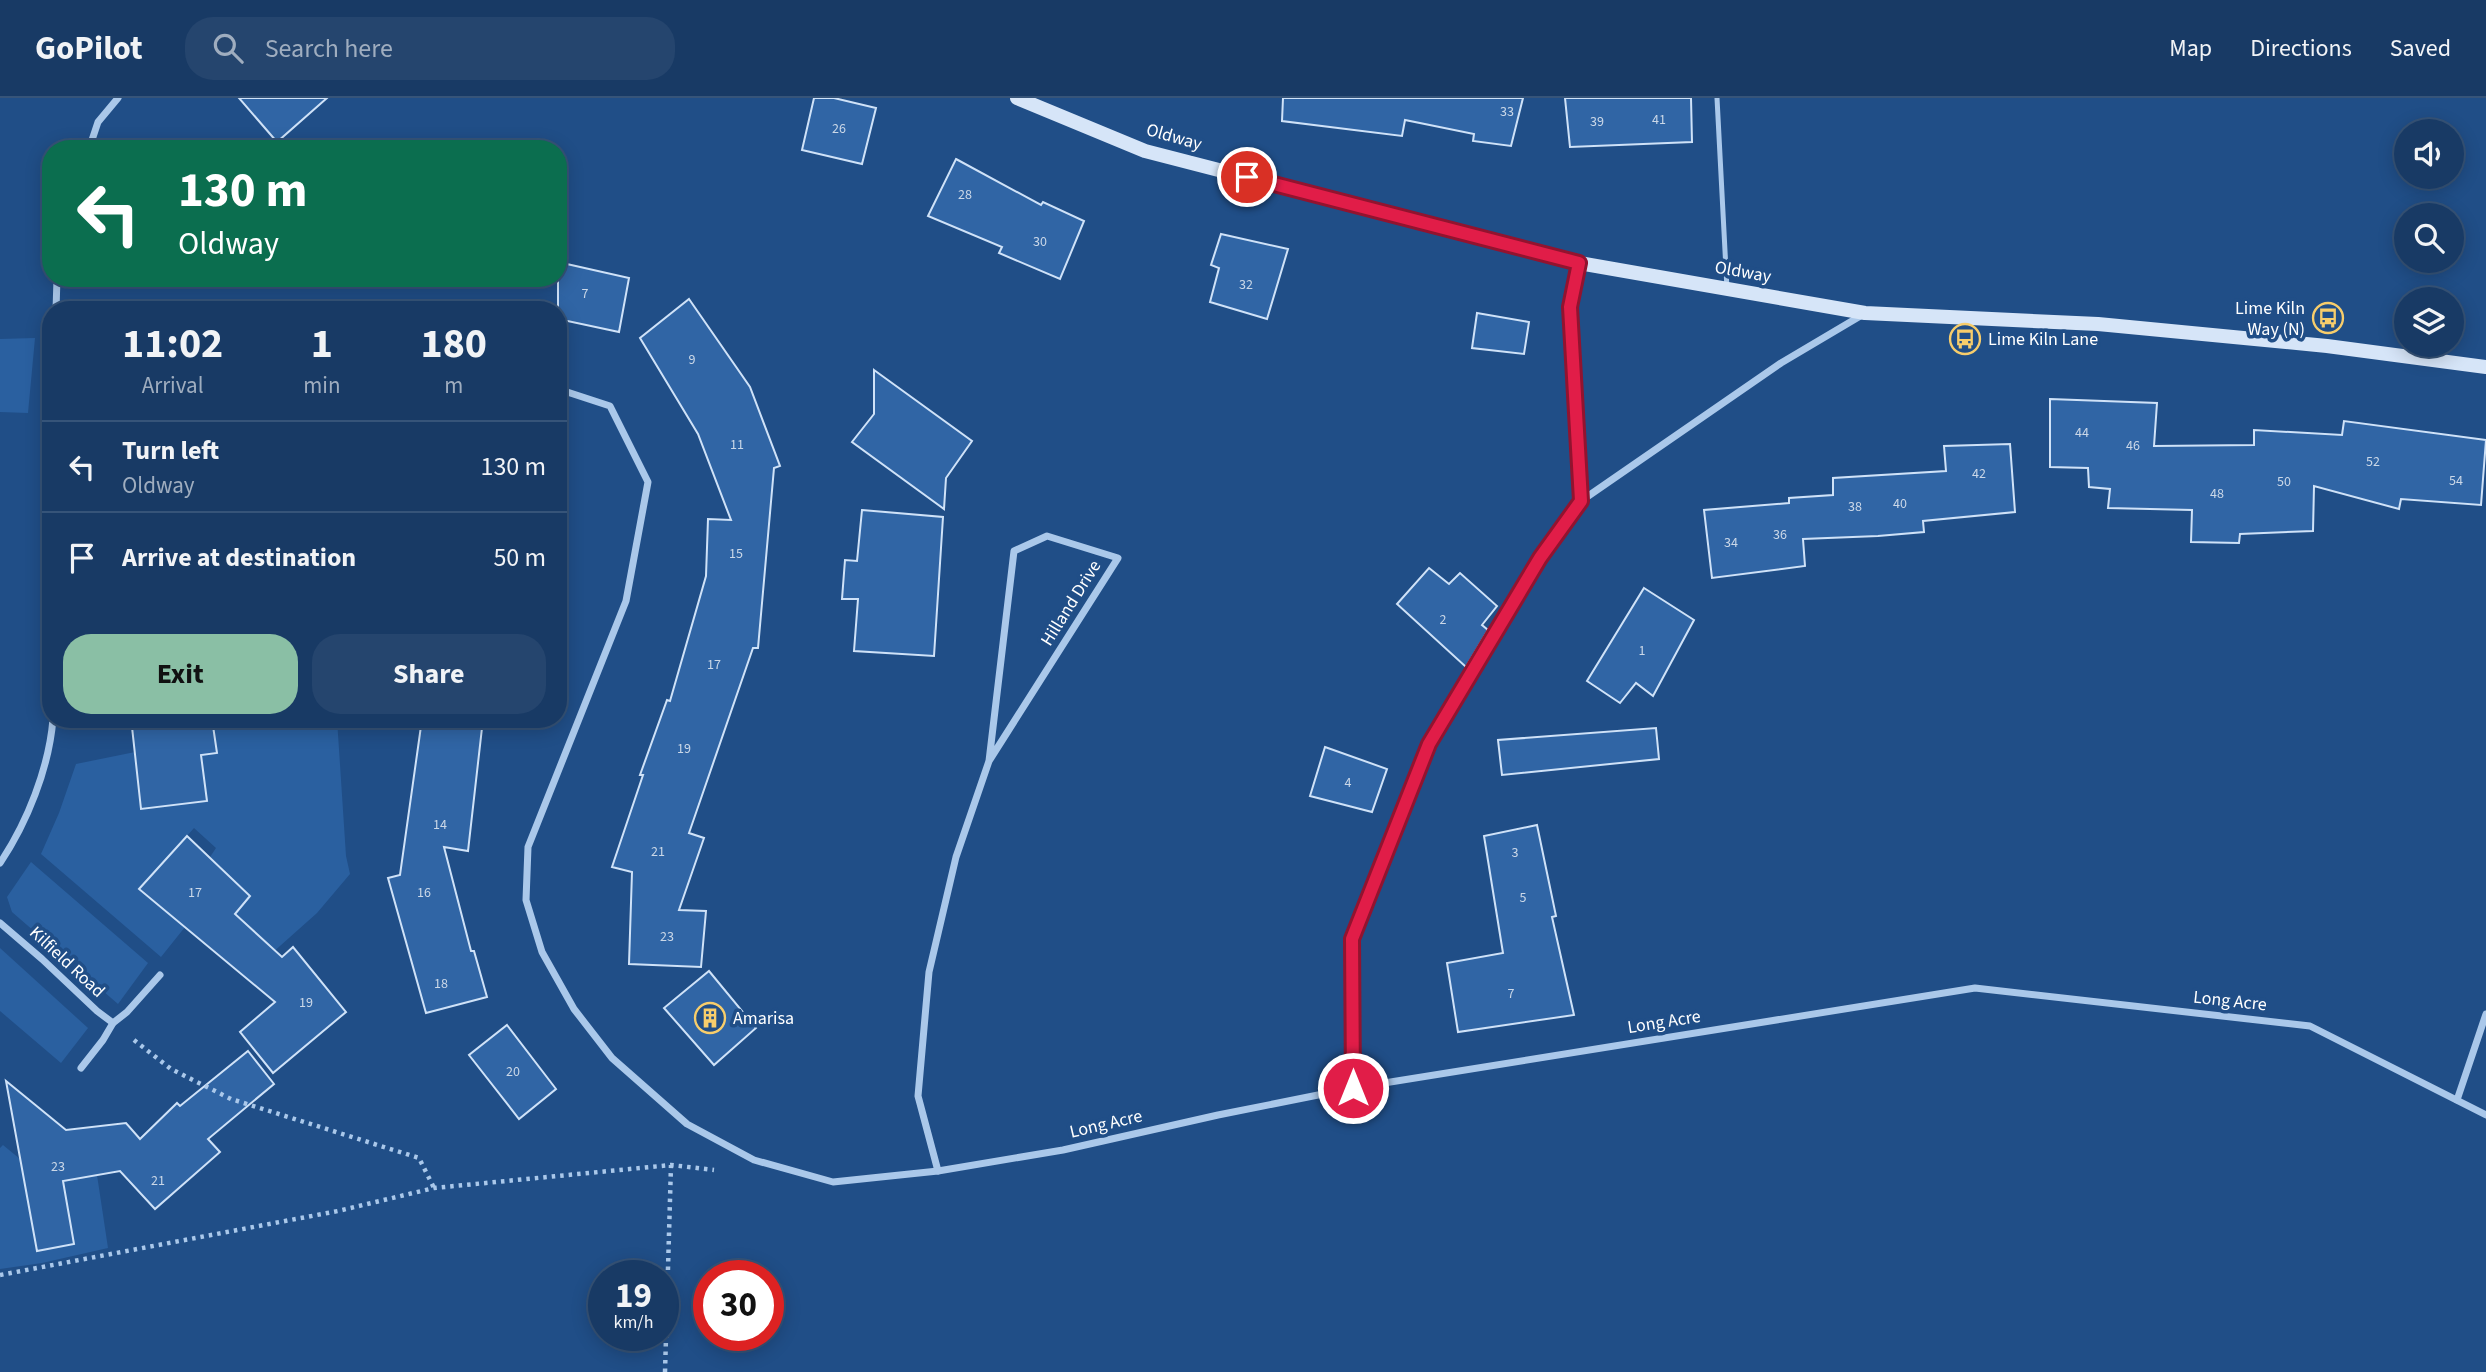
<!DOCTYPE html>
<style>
body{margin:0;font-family:"Source Sans 3",sans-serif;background:#25456e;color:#f1f3f6;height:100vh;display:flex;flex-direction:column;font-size:26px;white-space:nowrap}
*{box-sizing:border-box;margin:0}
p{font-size:23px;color:#9fadbf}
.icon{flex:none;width:38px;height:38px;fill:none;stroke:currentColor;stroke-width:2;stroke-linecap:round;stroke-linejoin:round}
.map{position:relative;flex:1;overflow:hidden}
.side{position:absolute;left:42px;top:203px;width:525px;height:427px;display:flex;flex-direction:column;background:#183a65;border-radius:28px;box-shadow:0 4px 18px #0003,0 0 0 2px #365479}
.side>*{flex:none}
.guide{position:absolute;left:42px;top:42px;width:525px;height:147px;border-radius:28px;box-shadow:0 4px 18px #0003,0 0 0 2px #365479;background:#0b6e4f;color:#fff;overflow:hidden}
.tools{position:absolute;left:2394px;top:21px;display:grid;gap:14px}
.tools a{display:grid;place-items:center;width:70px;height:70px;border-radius:50%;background:#183a65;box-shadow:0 4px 18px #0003,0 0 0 2px #365479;font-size:35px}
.speed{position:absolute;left:588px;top:1162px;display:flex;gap:14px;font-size:35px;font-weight:700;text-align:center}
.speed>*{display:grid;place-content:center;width:91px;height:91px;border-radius:50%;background:#183a65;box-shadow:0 4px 18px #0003,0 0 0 2px #365479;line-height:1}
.speed small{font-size:18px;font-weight:400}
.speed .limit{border:10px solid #d22;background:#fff;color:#111}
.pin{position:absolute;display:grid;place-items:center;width:60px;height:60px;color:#fff;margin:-30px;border:4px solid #fff;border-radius:50%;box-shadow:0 2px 7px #0007}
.me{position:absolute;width:77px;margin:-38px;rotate:0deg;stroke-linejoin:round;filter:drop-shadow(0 0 5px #0008)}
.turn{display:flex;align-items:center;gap:24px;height:147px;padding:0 21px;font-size:32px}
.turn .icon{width:91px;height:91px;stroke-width:2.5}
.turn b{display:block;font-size:49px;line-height:60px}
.eta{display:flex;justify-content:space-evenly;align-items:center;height:119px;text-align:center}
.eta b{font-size:42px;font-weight:700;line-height:49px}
.button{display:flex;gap:14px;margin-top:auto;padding:14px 21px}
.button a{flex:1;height:80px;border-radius:28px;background:#8abfa5;color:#111;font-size:28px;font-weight:700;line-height:80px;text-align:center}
.button a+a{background:#25456e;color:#f1f3f6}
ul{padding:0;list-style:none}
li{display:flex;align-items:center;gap:21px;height:91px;padding:0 21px;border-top:2px solid #365479}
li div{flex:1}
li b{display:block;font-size:26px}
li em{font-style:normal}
header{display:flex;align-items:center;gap:42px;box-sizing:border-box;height:98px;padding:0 35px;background:#183a65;border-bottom:2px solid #365479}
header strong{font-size:33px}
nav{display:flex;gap:38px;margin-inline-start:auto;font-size:24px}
.search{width:490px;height:63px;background:#25456e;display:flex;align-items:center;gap:18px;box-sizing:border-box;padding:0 24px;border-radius:28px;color:#9fadbf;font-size:26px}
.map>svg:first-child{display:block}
</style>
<header>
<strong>GoPilot</strong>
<div class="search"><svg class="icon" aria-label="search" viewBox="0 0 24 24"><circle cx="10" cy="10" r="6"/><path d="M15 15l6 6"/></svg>Search here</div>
<nav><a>Map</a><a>Directions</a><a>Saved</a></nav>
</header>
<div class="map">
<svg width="2486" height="1274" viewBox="0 0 2486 1274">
<rect width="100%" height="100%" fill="#204e87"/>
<g fill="#2a60a0">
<polygon points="35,240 28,315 0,314 0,241"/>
<polygon points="212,621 337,621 346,758 350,776 317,815 262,864 235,816 250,798 210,759 216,750 194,730 140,791 185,829 161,859 41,756 59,715 76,666 135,654 201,657 216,655"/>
<polygon points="31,764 148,865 118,906 12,814 7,799"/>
<polygon points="0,850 88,930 61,965 0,913"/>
<polygon points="3,1047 20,1061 37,1153 74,1145 63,1083 97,1077 108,1150 42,1165 0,1171 0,1050"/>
</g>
<g fill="#3065a5" stroke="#cfe2f8" stroke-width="2">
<polygon points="239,0 327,0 277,44"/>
<polygon points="814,0 834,0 876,10 862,66 802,52"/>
<polygon points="1283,0 1523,0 1511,48 1473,43 1474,36 1405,22 1402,38 1282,23"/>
<polygon points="1565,0 1691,0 1692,44 1570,49"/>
<polygon points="956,61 1041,107 1043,104 1084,123 1060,181 999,155 1002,149 928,118"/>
<polygon points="1221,136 1288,151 1267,221 1210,204 1219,170 1211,167"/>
<polygon points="558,164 629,180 619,234 558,221"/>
<polygon points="689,201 750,289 780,368 774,370 758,550 753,550 689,735 704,740 679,812 706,813 701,869 629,866 632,774 612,769 643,677 640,677 667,602 670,603 706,478 708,421 731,422 698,336 640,240"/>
<polygon points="1477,215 1529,224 1524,256 1472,250"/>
<polygon points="874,272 972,343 946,380 944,411 852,344 874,316"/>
<polygon points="2050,301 2157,305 2154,348 2254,347 2254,332 2342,337 2344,323 2486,342 2481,407 2401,401 2399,411 2314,388 2313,433 2240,436 2239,445 2191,444 2192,412 2108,410 2110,391 2089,389 2088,370 2050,369"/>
<polygon points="2010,346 2015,414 1923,423 1924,434 1878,438 1803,441 1805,468 1712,480 1704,412 1789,405 1789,400 1833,397 1833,380 1946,373 1944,348"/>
<polygon points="862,412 943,419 934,558 854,553 858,501 842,501 845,462 857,463"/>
<polygon points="1429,470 1449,486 1460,475 1497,508 1482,527 1488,532 1466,569 1397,506"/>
<polygon points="1644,490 1694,522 1653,598 1636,585 1620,605 1587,583"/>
<polygon points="195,621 212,621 217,655 201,657 207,703 141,711 132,629"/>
<polygon points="422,621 483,621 468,753 444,749 471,853 474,853 487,899 426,915 388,780 400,777"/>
<polygon points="1656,630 1659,661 1502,677 1498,642"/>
<polygon points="1325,649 1387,671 1372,714 1310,698"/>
<polygon points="1537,727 1556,818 1552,819 1574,917 1458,934 1447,865 1503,855 1484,738"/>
<polygon points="187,738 250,798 235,816 282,859 293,849 346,914 273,975 240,934 275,904 139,791"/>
<polygon points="709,873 756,930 714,967 664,910"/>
<polygon points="507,927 556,991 519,1021 469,957"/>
<polygon points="248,953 274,986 208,1041 220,1054 155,1111 120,1073 63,1083 74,1146 37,1153 6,983 66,1032 126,1025 140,1041 177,1005 180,1008"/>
</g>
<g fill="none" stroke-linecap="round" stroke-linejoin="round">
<g stroke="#aac8ea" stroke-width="4.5" stroke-dasharray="3.5 5" stroke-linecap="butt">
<polyline points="134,942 171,971 231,1001 419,1060 434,1090"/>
<polyline points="0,1177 338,1113 434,1090 671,1067 714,1072"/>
<polyline points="665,1274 671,1067"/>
</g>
<polyline stroke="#aac8ea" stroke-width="5" points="1717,0 1727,191"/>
<g stroke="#aac8ea" stroke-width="7">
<polyline points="89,51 98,24 118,0"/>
<polyline points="56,212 57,180"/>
<polyline points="558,291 610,308 648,384 626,503 528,749 526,802 542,854 574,911 612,960 687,1026 754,1062 833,1084 938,1073 1063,1052 1218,1017 1353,990 1975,890 2310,928 2486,1017"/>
<polyline points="51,316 48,366 51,421"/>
<polyline points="1581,403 1781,265 1862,217"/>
<path d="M0,765C27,725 49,670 53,621"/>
<polyline points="0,825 42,861 97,913 113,925"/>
<polyline points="81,970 103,942 113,925 127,914 160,877"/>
<polyline points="1353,990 1352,841 1429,646 1540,460 1581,403 1570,209 1579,165"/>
<polyline points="2457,1002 2486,916"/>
<polyline points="938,1073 918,998 929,874 956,759 989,663 1014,453 1047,438 1118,460 989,663"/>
</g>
<polyline stroke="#d6e5f8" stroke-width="14" points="1017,0 1145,53 1579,165 1865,215 2098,226 2327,248 2486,269"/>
</g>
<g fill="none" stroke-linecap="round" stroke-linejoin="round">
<g stroke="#92132f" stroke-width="18">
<polyline id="route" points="1247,79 1579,165 1570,209 1581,403 1540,460 1429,646 1352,841 1353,990"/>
</g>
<use href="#route" stroke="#e11d48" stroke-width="12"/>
</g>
<defs>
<g id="bus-ring" transform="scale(1.575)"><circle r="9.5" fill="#204e87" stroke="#f7cd6b" stroke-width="1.5"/><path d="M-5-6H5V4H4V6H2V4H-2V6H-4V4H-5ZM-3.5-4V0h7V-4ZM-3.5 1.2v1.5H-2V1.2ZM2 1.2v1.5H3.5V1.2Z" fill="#f7cd6b"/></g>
<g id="building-ring" transform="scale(1.575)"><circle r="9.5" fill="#204e87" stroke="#f7cd6b" stroke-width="1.5"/><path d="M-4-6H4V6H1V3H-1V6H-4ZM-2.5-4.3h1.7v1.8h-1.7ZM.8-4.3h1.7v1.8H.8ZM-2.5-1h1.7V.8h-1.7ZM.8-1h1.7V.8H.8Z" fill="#f7cd6b"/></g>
</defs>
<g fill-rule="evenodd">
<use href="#bus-ring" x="2328" y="220"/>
<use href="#bus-ring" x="1965" y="241"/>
<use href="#building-ring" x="710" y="920"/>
</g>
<g text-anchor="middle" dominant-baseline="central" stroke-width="7" stroke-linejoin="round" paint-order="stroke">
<g font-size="14" fill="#cbd8e8">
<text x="1507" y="14">33</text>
<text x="1659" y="22">41</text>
<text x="1597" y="24">39</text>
<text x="839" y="31">26</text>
<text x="965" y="97">28</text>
<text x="1040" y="144">30</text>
<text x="1246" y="187">32</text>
<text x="585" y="196">7</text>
<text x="692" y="262">9</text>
<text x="2082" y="335">44</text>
<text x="737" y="347">11</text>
<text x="2133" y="348">46</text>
<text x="2373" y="364">52</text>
<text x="1979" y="376">42</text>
<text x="2456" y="383">54</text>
<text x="2284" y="384">50</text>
<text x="2217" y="396">48</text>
<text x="1900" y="406">40</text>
<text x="1855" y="409">38</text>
<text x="1780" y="437">36</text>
<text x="1731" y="445">34</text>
<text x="736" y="456">15</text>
<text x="1443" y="522">2</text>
<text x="1642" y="553">1</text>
<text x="714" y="567">17</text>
<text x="684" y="651">19</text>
<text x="1348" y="685">4</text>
<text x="440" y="727">14</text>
<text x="658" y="754">21</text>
<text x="1515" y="755">3</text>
<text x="195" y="795">17</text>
<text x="424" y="795">16</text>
<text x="1523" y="800">5</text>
<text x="667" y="839">23</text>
<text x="441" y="886">18</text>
<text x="1511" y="896">7</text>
<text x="306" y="905">19</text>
<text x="513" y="974">20</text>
<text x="58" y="1069">23</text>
<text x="158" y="1083">21</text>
</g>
<g font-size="18" fill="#fff" stroke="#204e87">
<text transform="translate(1174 39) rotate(16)">Oldway</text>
<text transform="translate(1743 174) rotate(10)">Oldway</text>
<text transform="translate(1071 505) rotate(-58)">Hilland Drive</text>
<text transform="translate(67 864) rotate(43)">Kilfield Road</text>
<text transform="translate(2230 903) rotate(6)">Long Acre</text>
<text transform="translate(1664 924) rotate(-9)">Long Acre</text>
<text transform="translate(1106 1026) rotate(-13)">Long Acre</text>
</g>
<g font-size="18" fill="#fff" stroke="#204e87" text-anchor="start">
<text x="2305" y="210" text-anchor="end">Lime Kiln<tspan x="2305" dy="21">Way (N)</tspan></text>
<text x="1988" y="241">Lime Kiln Lane</text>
<text x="733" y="920">Amarisa</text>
</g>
</g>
</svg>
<div class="tools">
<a><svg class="icon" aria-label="sound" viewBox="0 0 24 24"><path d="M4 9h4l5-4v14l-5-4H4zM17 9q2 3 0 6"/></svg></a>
<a><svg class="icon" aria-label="search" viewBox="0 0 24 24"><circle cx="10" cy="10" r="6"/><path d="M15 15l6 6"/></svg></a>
<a><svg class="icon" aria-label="layers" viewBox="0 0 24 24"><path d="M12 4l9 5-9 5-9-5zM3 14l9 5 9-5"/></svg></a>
</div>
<div class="speed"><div>19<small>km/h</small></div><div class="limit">30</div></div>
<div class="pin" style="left:1247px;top:79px;background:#d93025"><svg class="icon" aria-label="arrive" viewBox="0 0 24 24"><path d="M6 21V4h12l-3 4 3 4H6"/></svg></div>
<svg class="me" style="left:1353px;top:990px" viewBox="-20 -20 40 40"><circle r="17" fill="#e11d48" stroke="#fff" stroke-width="3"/><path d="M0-11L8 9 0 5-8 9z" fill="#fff"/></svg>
<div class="guide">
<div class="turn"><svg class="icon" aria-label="left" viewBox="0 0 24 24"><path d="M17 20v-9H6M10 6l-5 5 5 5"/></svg><div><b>130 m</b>Oldway</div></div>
</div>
<section class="side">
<div class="eta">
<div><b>11:02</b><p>Arrival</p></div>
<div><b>1</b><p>min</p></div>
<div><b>180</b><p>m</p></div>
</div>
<ul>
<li><svg class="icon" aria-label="left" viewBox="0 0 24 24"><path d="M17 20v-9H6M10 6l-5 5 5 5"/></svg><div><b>Turn left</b><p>Oldway</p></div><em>130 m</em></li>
<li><svg class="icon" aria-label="arrive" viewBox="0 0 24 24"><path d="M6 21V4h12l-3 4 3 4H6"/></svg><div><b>Arrive at destination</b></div><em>50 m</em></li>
</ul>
<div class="button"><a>Exit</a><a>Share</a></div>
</section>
</div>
